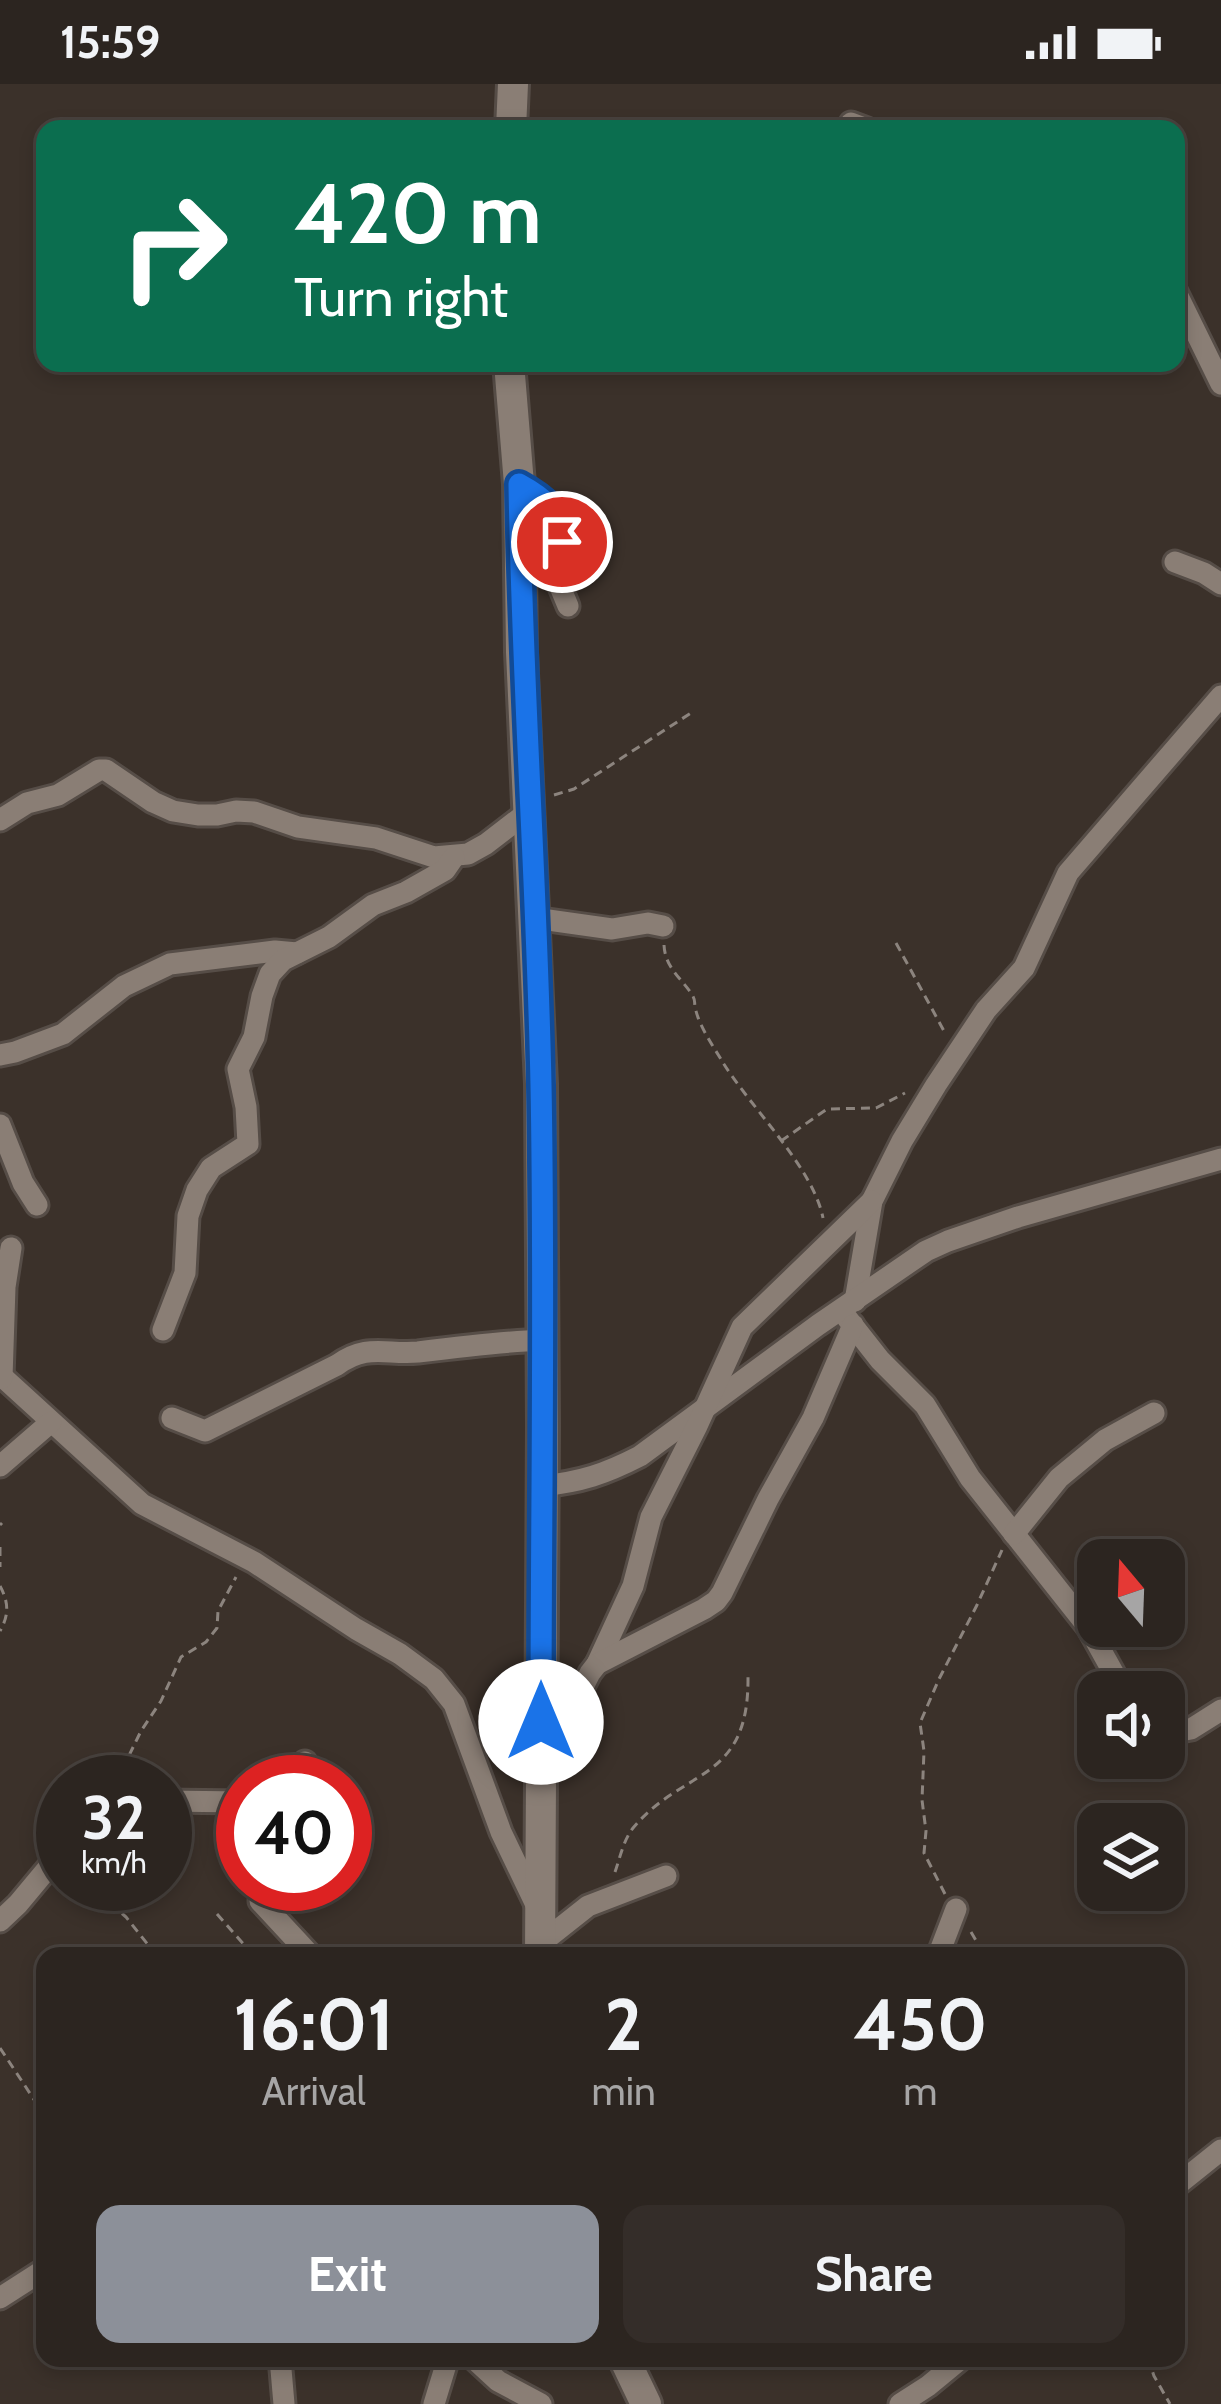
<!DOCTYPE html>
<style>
body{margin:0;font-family:Cabin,sans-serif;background:#342d29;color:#f1f3f6;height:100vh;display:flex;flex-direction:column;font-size:45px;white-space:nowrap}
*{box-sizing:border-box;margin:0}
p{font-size:39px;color:#a6a5a5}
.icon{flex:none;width:66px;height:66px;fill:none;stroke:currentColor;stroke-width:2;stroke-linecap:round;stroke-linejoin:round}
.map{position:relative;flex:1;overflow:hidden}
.side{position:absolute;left:36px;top:1863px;width:1149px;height:420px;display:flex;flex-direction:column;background:#2c2520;border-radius:24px;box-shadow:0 6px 18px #0003,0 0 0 3px #48423e}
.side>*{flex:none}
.hud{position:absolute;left:36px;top:36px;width:1149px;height:252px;border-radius:24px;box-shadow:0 6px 18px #0003,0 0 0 3px #48423e;background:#0b6e4f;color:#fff;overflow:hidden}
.needle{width:78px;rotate:341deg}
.tools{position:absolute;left:1077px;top:1455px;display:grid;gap:24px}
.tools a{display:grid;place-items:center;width:108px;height:108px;border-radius:24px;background:#2c2520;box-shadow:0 6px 18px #0003,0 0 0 3px #48423e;font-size:60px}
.speed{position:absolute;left:36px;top:1671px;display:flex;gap:24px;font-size:60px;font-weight:700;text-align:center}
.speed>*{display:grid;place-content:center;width:156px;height:156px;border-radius:50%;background:#2c2520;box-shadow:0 6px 18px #0003,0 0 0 3px #48423e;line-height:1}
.speed small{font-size:30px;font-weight:400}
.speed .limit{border:18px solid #d22;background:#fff;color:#111}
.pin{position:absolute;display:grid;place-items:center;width:102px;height:102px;color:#fff;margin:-51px;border:6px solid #fff;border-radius:50%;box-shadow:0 3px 12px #0007}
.me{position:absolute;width:132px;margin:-66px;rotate:0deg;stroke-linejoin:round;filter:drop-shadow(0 0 9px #0008)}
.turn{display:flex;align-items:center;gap:42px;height:252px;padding:0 60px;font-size:54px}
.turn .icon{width:156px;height:156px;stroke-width:2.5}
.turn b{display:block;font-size:84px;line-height:102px}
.eta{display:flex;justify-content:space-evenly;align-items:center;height:204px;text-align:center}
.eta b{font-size:72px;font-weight:700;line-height:84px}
.action{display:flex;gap:24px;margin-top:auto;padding:24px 60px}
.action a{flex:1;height:138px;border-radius:24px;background:#8c9099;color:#fff;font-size:48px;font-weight:700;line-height:138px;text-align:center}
.action a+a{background:#342d29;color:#f1f3f6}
.status{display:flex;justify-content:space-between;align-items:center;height:84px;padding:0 60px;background:#2c2520;direction:ltr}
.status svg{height:33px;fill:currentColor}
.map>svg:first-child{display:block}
</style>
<div class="status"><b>15:59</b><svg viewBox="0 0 49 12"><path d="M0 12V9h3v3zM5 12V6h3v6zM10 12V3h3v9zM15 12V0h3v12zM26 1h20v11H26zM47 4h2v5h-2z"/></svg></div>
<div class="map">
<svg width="1221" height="2320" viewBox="0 0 1221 2320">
<rect width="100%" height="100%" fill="#3b312a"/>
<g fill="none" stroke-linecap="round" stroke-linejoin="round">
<g stroke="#564d47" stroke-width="27">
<g id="street">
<polyline points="851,39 867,45"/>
<polyline points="1176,208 1221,300"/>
<polyline points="519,400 547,419 562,444 556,493 568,522"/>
<polyline points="1175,478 1204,489 1221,500"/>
<polyline points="0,736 27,719 58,711 99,686 106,686 153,718 173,727 198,731 217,731 236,727 254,728 298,743 376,754 434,773 468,770 486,760 529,727"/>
<polyline points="534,834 612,845 648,839 663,842"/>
<polyline points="0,971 15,968 63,950 124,902 170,880 275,867 297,869"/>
<polyline points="0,1041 23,1099 37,1121"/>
<polyline points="855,1217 872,1117 902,1057 936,1001 986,926 1024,884 1068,789 1221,612"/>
<polyline points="847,1234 880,1276 925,1321 970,1394 1088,1543 1124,1608"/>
<polyline points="163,1246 185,1189 188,1132 197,1106 211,1084 248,1060 246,1023 238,985 254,953 262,912 270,890 283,876 329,853 373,821 406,808 445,786 454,773"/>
<polyline points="0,1294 6,1296 142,1420 254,1478 356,1545 400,1570 434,1595 454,1620 501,1748 538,1825"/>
<polyline points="2,1294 5,1203 11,1164"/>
<path d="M172,1334L205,1347L337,1281C367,1259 386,1271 418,1268C459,1263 500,1258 541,1256"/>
<polyline points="0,1382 51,1338"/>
<path d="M541,1402C581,1398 605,1390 640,1372L818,1241L926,1167L948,1157L1018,1133L1221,1075"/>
<polyline points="1014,1450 1059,1394 1105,1356 1154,1329"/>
<polyline points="597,1580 633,1502 651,1433 697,1342 742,1243 872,1117"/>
<polyline points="1164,1650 1191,1645 1221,1626"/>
<polyline points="544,1680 590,1589 597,1580 704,1525 716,1517 722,1509 768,1415 813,1334 853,1241"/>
<polyline points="297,1698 305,1678"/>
<polyline points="165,1717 243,1718"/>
<polyline points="260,1817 311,1872"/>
<polyline points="0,1837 18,1820 63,1766"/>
<polyline points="540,1860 588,1822 666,1792"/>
<polyline points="938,1872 956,1825"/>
<polyline points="1176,2102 1221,2066"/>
<polyline points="0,2214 45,2185"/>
<polyline points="280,2274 284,2320"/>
<polyline points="473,2274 498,2297 541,2320"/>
<polyline points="434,2320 448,2274"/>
<polyline points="900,2320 928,2302 962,2274"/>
</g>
</g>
<g stroke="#564d47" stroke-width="36">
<g id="secondary">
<polyline points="511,45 513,0"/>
<polyline points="509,279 519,400 521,568 541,1000 543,1342 540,1872"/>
<polyline points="624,2274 646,2320"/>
</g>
</g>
<g stroke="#8c847e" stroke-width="3" stroke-dasharray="9 6" stroke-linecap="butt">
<polyline points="554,711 574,705 694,627"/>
<polyline points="896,859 944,947"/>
<path d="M664,861C665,883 680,893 691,909C697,918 693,917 696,927C700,943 713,962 722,977C750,1023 813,1083 823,1134"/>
<polyline points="781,1057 827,1025 876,1024 905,1009"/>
<polyline points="0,1441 2,1439"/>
<polyline points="0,1463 0,1483"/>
<path d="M0,1502C9,1519 9,1531 0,1547"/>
<polyline points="116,1698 141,1647 161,1617 181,1573 206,1558 217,1544 218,1527 236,1493"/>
<path d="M615,1788C620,1774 623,1757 633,1744C684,1683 749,1699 748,1593"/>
<polyline points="88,1800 126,1833 157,1872"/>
<polyline points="945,1810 924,1769 926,1747 922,1716 924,1667 920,1639 939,1595 977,1521 1002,1466"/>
<polyline points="217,1830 254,1872"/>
<polyline points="971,1848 985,1872"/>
<polyline points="0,1964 39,2023 45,2040"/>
<polyline points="1148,2274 1154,2292 1170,2320"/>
</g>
<use href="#street" stroke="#8a7e75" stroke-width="21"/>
<use href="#secondary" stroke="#8a7e75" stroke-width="30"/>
</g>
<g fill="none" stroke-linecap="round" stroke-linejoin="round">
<g stroke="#114b97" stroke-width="30">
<path id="route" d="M541,1638C541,1426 545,1213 541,1001C537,800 522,600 519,400C543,413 563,428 562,458"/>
</g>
<use href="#route" stroke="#1a73e8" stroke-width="21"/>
</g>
</svg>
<div class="tools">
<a><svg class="needle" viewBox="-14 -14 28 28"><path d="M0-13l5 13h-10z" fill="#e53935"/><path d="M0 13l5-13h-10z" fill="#a6a5a5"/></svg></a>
<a><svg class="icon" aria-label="sound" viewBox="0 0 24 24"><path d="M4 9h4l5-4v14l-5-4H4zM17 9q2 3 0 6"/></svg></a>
<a><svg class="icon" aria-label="layers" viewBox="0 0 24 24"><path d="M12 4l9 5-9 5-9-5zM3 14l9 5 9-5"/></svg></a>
</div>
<div class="speed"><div>32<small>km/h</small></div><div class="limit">40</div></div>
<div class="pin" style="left:562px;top:458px;background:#d93025"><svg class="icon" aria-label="arrive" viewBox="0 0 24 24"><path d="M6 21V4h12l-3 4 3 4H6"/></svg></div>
<svg class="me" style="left:541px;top:1638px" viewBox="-20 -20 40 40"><circle r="19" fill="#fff"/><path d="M0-13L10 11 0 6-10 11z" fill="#1a73e8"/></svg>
<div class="hud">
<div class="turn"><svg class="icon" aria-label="right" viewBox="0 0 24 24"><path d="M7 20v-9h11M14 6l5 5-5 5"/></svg><div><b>420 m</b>Turn right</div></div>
</div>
<section class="side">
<div class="eta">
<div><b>16:01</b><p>Arrival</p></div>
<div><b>2</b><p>min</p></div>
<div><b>450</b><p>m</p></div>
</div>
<div class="action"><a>Exit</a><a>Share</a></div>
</section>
</div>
